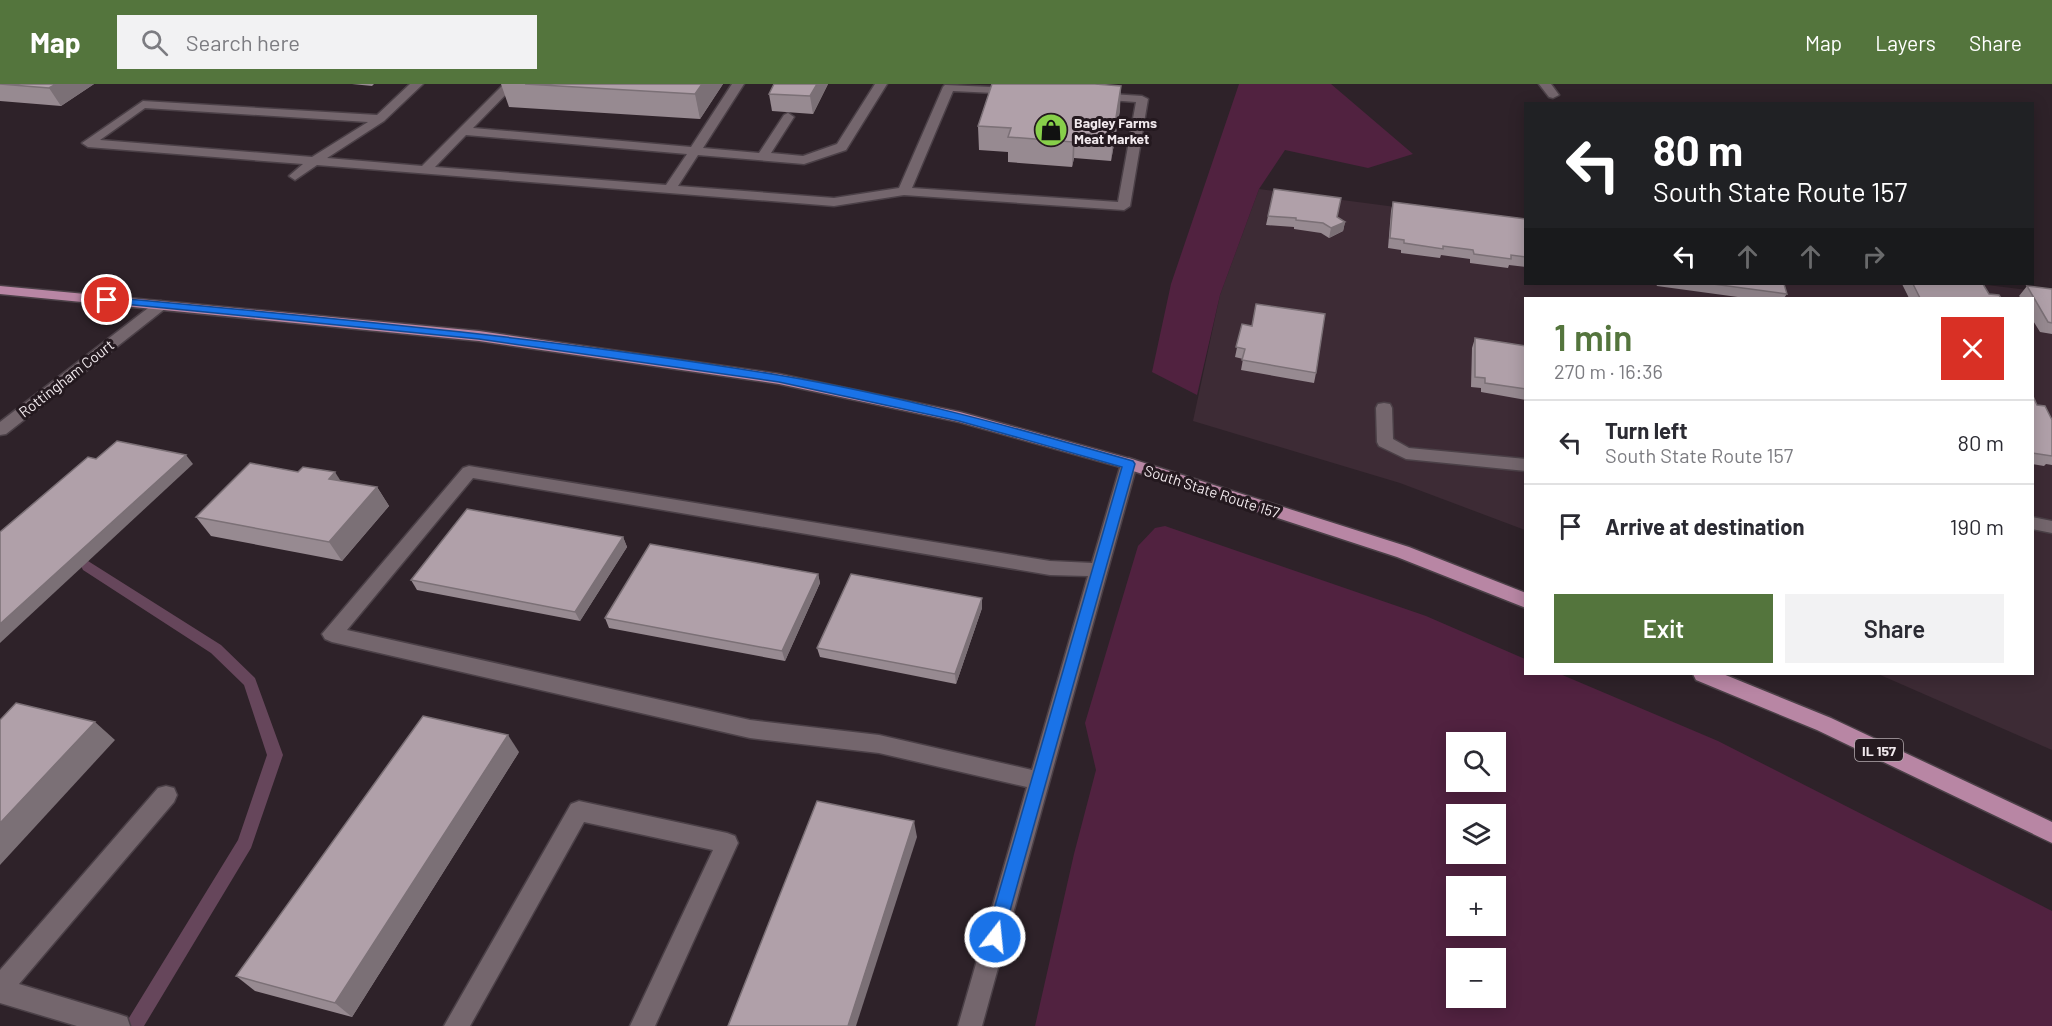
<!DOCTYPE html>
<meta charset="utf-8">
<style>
body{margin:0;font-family:Barlow,sans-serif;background:#f2f2f3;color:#2b2b33;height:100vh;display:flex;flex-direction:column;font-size:22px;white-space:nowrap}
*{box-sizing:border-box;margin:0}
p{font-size:20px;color:#7c7c81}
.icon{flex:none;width:33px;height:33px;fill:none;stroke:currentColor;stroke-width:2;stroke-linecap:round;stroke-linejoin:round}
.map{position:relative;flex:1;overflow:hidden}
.panel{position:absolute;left:1524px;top:213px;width:510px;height:378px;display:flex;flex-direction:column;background:#fff;border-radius:0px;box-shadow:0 3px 15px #0003}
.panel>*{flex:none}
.guide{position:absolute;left:1524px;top:18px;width:510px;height:183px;border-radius:0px;box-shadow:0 3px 15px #0003;background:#202124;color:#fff;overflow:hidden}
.tools{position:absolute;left:1446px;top:648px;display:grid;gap:12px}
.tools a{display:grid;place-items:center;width:60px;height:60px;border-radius:0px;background:#fff;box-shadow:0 3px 15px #0003;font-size:30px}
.pin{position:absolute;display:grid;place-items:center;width:51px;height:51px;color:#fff;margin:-26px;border:3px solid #fff;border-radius:50%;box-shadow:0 2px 6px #0007}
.me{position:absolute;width:66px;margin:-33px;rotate:16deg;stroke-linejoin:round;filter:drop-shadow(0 0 4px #0008)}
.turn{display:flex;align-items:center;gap:21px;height:126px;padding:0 30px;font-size:27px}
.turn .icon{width:78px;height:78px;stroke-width:2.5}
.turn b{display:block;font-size:42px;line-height:51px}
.lanes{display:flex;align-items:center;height:57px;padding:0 30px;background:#0003;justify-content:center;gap:30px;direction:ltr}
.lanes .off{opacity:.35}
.round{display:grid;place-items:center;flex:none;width:63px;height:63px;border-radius:0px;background:#f2f2f3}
.overview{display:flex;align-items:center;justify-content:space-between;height:102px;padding:0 30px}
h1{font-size:36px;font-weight:600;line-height:45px;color:#54753d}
.action{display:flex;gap:12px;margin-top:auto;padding:12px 30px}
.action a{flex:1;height:69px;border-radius:0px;background:#54753d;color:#fff;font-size:24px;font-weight:600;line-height:69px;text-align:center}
.action a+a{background:#f2f2f3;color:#2b2b33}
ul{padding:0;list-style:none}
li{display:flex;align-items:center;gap:18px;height:84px;padding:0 30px;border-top:2px solid #e1e1e2}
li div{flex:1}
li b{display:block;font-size:22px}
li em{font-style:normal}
header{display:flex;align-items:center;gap:36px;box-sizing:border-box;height:84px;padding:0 30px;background:#54753d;color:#fff}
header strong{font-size:28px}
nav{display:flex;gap:33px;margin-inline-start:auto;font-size:21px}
.search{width:420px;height:54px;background:#f2f2f3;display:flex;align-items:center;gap:15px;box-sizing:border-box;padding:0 21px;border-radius:0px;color:#7c7c81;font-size:22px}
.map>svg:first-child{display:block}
</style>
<header>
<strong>Map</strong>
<div class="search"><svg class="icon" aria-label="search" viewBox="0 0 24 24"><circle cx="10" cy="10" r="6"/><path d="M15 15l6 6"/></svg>Search here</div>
<nav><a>Map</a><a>Layers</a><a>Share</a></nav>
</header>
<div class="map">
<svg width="2052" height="942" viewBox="0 0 2052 942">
<rect width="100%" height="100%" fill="#2e2229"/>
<polygon fill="#3d2b35" points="1259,105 1525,140 1526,200 1979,200 2052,209 2052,666 1878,590 2032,590 2032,214 1526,214 1525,446 1400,399 1193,337 1220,211"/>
<g fill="#512240" fill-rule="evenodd">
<polygon points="1239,0 1331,0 1413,70 1368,84 1285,66 1259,105 1220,211 1197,311 1152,288 1171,200"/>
<path d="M1165,442L1426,532L1525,575L1526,590H1560L1718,657L2052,827V942H1035L1074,770L1096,686L1085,639L1138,462L1155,444ZM1456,658H1496V698H1456ZM1456,730H1496V770H1456ZM1456,802H1496V842H1456ZM1456,874H1496V914H1456Z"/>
</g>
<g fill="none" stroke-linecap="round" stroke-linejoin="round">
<polygon fill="#66465b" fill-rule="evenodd" points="88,477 221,561 255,594 283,671 251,764 144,942 124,942 238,756 267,671 244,601 211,569 83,486 81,482 83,478"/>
<g stroke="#4b4047" stroke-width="3">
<g id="minor">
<path d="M410,0H423L384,37L327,74L422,82L504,0H516L473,44L691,63L732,0H744L703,64L759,69L784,31L788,29L794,33L771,69L803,72L837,60L875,0H887L846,66L804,80L698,71L678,102L834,114L899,104L943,3L945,1L1015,4L1021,7L1015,10L953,7L912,104L1118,118L1136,18L1096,15L1090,12L1096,9L1142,12L1148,15L1130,122L1124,126L904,111L834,122L317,81L295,96L289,92L303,80L88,63L82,59L143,17L377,31ZM145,24L368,38L312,73L100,56ZM466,51L687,70L666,101L435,83Z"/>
<polygon points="1539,0 1551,0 1559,11 1553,14 1549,13"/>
<polygon points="161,217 168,221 166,224 6,350 0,351 0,338 156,218"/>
<polygon points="1384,319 1390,320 1392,324 1393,355 1409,364 1526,375 1526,387 1406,375 1379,362 1377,358 1376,324 1378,320"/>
<path d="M1129,374L1135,376L1137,380L982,942H958L1027,703L879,669L750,654L332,558L325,555L322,550L463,384L469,382L1050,477L1092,479L1121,380L1123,376ZM473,394L1050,491L1088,492L1032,686L879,651L750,636L347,546Z"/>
<polygon points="2032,433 2052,437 2052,449 2032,445"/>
<polygon points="166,702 174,704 177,711 174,718 19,900 118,930 127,933 130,942 77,942 0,919 0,886 158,704"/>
<polygon points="579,717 727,749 735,752 738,759 655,942 630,942 713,766 584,738 470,942 444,942 571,720"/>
</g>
</g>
<g stroke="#4b4047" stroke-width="3">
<g id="major">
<polygon points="0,202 479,247 779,290 960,328 1135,376 1409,463 1526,509 1526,524 1397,473 1124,384 959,338 779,300 479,257 0,210"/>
<polygon points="1693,590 1723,590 1831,634 2052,738 2052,759 1817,646 1696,596"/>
</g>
</g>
<use href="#minor" fill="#74666d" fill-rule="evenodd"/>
<use href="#major" fill="#b886a4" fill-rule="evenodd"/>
</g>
<g fill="#978a91">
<polygon points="0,0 94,0 61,22 0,17"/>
<polygon points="352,0 374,0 372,2"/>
<polygon points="501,0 723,0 700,35 509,23"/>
<polygon points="828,0 813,30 772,27 769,10"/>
<polygon points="1120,26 1111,77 1074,74 1072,83 1008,78 1008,68 979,66 978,42"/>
<polygon points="1393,118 1526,135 1526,183 1509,181 1508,184 1470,179 1470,175 1441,171 1440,174 1401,169 1401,166 1388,164 1391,127"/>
<polygon points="1268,132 1337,133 1345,138 1343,147 1329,154 1321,149 1294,145 1294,143 1266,141"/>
<polygon points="1656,200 1784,200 1787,210 1784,214 1745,214 1657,202"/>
<polygon points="1902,200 1983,200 1989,210 2001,214 1909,214"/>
<polygon points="2027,202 2052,205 2052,250 2040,248 2032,235 2032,214 2021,214 2019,212"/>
<polygon points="1242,240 1316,289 1314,299 1241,286 1243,275 1235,273"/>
<polygon points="1475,254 1526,262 1526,316 1481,308 1481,304 1471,303 1472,264"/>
<polygon points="2032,310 2037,321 2052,336 2052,381 2046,380 2044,382 2032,380"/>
<polygon points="340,397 377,403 389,422 342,477 211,452 196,433"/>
<polygon points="623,453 627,463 580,537 417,506 411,496"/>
<polygon points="818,490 820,499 785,577 609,544 605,534"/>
<polygon points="982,524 956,600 820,573 817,564"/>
<polygon points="519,668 352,933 255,907 236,892"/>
</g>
<g fill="#7b7076">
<polygon points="56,0 94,0 61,22 49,4"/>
<polygon points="702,0 723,0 700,35 695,10"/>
<polygon points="817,0 828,0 813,30 810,12"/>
<polygon points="1121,2 1120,26 1111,77 1113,52"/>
<polygon points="1075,49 1074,74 1072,83 1073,58"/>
<polygon points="1345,138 1343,147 1329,154 1331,144"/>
<polygon points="186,371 193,380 0,559 0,540"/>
<polygon points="335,388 347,407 329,395"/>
<polygon points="377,403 389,422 342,477 329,458"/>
<polygon points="623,453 627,463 580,537 575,528"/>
<polygon points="818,490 820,499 785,577 782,567"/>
<polygon points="982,514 982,524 956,600 955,590"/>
<polygon points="95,638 115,656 0,781 0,739"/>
<polygon points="508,651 519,668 352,933 335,919"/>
<polygon points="914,737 917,753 856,942 848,942"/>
</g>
<g fill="#b0a0a9" stroke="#7b7076" stroke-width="1.5">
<polygon points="0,0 56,0 49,4"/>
<polygon points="525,0 702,0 695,10"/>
<polygon points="774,0 817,0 810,12 769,10"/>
<polygon points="992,0 1095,0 1121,2 1113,52 1075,49 1073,58 1008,53 1011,44 978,42"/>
<polygon points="1274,105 1341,114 1337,133 1345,138 1331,144 1323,139 1296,136 1296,134 1268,132"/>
<polygon points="1393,118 1526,135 1526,173 1511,171 1511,175 1474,170 1473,166 1443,162 1443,165 1404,159 1404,156 1390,154"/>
<polygon points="1713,200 1784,200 1787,210"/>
<polygon points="1913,200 1983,200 1989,210 1999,211 2001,214 1920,214"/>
<polygon points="2027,202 2052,205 2052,239 2048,238"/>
<polygon points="1256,220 1325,230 1316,289 1242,276 1245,265 1236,263 1242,240 1252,242"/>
<polygon points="1475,254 1526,262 1526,305 1485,299 1485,294 1475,293"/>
<polygon points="2032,310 2037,321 2045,322 2052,336 2052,372 2032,369"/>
<polygon points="117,357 186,371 0,540 0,448 88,373 96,375"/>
<polygon points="250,379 298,388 303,383 335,388 329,395 377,403 329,458 196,433"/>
<polygon points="467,425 623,453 575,528 411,496"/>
<polygon points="650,460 818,490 782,567 605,534"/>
<polygon points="851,490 982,514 955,590 817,564"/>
<polygon points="16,619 95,638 0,739 0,636"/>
<polygon points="423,632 508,651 335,919 236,892"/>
<polygon points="817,717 914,737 848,942 728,942"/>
</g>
<path fill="#1a73e8" stroke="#114b97" stroke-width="1.5" d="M107,213C331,234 555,254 778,291C898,311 1016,344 1133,377L1135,380L1001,859L995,862L989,859L986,853L1122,383L959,337L779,298L479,255L104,218V214Z"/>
<defs>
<g id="shop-disc" transform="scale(1.725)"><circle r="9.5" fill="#87cf4a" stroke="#24191f"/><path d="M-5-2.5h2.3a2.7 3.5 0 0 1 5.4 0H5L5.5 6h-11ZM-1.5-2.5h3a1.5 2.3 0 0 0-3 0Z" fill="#111"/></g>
</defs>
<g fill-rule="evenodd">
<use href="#shop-disc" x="1051" y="46"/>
</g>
<g text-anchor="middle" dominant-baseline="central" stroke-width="6" stroke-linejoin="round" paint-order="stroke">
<g font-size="14" font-weight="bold" fill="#f1e9ed" stroke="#24191f" text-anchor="start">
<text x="1074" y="38">Bagley Farms<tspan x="1074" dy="16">Meat Market</tspan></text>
</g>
<rect fill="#24191f" stroke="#b4abaf" stroke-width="1.5" x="1855" y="655" width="48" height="22" rx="4.5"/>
<g font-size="14" font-weight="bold" fill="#f1e9ed">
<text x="1879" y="666">IL 157</text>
</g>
<g font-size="15" fill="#f1e9ed" stroke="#24191f">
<text transform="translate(66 294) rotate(-38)">Rottingham Court</text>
<text transform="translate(1212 407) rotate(18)">South State Route 157</text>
</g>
</g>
</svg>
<div class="tools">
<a><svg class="icon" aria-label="search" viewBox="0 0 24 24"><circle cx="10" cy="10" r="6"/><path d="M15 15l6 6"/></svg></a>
<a><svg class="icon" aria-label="layers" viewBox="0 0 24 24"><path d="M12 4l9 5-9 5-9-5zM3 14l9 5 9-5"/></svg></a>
<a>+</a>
<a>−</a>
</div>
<div class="pin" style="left:107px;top:216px;background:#d93025"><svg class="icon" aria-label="arrive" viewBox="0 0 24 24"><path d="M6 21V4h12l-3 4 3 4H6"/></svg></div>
<svg class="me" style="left:995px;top:853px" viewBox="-20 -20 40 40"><circle r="17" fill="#1a73e8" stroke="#fff" stroke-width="3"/><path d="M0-11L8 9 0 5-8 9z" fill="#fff"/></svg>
<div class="guide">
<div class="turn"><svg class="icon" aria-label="left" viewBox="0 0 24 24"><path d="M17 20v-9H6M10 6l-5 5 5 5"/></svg><div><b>80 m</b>South State Route 157</div></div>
<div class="lanes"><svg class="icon" aria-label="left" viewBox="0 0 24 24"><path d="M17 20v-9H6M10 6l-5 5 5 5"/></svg><svg class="icon off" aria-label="ahead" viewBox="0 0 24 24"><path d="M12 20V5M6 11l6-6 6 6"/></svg><svg class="icon off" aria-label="ahead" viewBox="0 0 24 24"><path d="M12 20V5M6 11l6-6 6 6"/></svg><svg class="icon off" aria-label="right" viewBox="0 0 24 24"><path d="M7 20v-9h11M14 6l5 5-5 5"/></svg></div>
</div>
<section class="panel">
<div class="overview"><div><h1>1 min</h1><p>270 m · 16:36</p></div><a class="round" style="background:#d93025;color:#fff"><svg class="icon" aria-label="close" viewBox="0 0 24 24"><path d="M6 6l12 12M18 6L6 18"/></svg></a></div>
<ul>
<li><svg class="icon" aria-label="left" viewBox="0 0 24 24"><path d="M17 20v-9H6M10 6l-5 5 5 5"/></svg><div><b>Turn left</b><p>South State Route 157</p></div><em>80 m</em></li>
<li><svg class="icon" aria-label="arrive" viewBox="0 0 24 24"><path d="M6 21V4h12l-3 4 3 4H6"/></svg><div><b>Arrive at destination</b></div><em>190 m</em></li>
</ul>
<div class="action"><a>Exit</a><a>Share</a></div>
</section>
</div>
